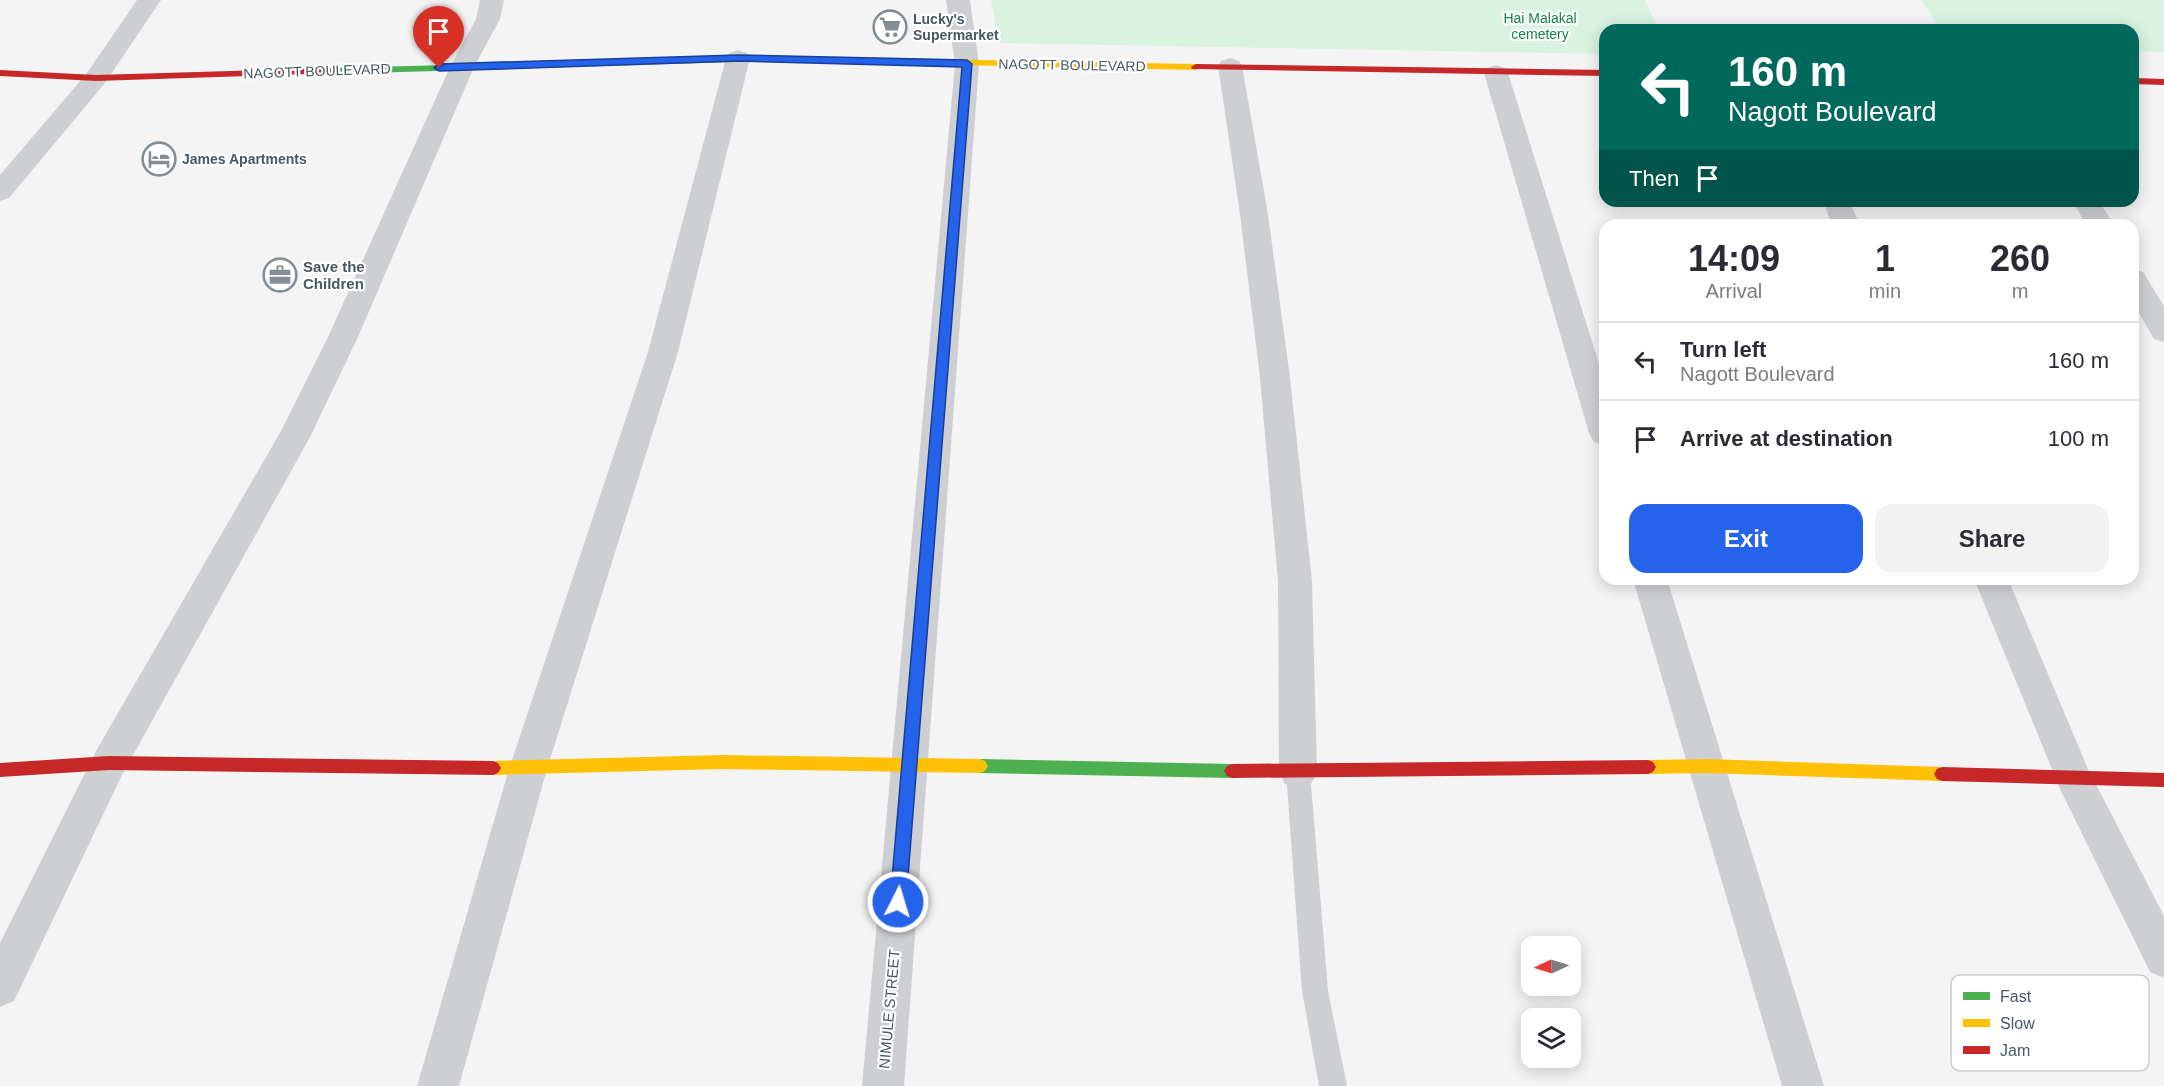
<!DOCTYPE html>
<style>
body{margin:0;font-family:Arial,sans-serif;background:#f2f2f3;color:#2b2b33;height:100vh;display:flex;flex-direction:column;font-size:22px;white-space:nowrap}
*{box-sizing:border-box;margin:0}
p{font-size:20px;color:#7c7c81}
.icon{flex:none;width:33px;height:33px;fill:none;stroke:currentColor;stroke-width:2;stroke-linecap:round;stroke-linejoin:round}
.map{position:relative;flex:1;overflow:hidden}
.details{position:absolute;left:1599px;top:219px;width:540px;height:366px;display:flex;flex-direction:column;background:#fff;border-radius:18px;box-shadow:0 3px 15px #0003}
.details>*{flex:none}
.guide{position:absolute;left:1599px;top:24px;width:540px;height:183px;border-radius:18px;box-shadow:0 3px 15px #0003;background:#00695c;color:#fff;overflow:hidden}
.needle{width:39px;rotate:266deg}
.fabs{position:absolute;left:1521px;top:936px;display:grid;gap:12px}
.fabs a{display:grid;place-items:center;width:60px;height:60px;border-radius:12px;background:#fff;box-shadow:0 3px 15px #0003;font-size:30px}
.pin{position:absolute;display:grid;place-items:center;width:51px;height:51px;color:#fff;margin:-62px -26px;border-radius:50% 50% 50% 0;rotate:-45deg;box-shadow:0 0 6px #0007}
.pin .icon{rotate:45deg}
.me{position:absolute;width:66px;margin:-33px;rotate:5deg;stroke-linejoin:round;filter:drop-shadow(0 0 4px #0008)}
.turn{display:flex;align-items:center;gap:21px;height:126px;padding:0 30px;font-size:27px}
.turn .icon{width:78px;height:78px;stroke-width:2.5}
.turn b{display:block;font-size:42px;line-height:51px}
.then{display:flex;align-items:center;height:57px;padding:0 30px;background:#0003;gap:12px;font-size:22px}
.eta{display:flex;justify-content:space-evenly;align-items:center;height:102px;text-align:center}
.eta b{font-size:36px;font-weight:800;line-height:42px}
.cta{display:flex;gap:12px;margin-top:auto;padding:12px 30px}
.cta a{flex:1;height:69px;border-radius:18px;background:#2563eb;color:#fff;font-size:24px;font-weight:800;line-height:69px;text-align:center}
.cta a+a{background:#f2f2f3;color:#2b2b33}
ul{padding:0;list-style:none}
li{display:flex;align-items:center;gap:18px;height:78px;padding:0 30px;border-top:2px solid #e1e1e2}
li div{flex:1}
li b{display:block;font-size:22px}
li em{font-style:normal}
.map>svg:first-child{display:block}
</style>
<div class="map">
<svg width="2164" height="1086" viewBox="0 0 2164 1086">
<rect width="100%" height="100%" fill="#f4f4f4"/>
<g fill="#d8f3e2">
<polygon points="991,0 1645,0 1659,30 1605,30 1605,54 999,43"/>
<polygon points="1921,0 2164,0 2164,52 2133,51 2133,30 1942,30"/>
</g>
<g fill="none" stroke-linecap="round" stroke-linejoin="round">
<polygon fill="#cdcfd2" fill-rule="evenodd" points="1298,761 1306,764 1310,772 1328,991 1347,1086 1319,1086 1302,991 1286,772 1290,764"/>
<g fill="#cdcfd2" fill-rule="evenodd">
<polygon points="137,0 161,0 105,83 9,198 0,201 0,175 87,73"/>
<polygon points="480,0 504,0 500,19 474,67 358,337 310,437 122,775 14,1001 0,1007 0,943 96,751 281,431 328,337 450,67 476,19"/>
<polygon points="946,0 970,0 979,64 904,1086 862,1086 955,64"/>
<polygon points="738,50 747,53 750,58 678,352 547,769 459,1086 417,1086 509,769 648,352 726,58 729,53"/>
<polygon points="1230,58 1239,61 1242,66 1268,214 1290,378 1312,581 1317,772 1311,784 1298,789 1285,784 1279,772 1278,581 1260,378 1240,214 1218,66 1221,61"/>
<polygon points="1496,65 1505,68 1508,73 1605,383 1605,445 1594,442 1589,433 1484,73 1487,68"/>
<polygon points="1823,201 1849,201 1860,225 1832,225"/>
<polygon points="2073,201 2099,201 2114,225 2086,225"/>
<polygon points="2133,269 2143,272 2164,306 2164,342 2154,339 2133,303"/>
<polygon points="1633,579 1667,579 1824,1086 1782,1086"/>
<polygon points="1974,579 2008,579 2088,769 2164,916 2164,978 2150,972 2061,791"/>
</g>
<g fill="#4caf50" fill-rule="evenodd">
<polygon points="768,56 772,57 772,61 335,74 330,71 335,68"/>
<polygon points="980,759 1232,764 1237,766 1240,771 1237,776 1232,778 980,773 975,771 972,766 975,761"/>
</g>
<g fill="#ffc107" fill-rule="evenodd">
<polygon points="768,56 1196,64 1201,67 1196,70 764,61 764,57"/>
<polygon points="723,755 980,759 985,761 988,766 985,771 980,773 723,769 493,775 488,773 485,768 488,763 493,761"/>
<polygon points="1706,759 1942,767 1947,769 1950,774 1947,779 1942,781 1706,773 1648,774 1643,772 1640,767 1643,762 1648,760"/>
</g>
<g fill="#c62828" fill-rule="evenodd">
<polygon points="1196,64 1605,70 1605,76 1192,69 1191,67"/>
<polygon points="335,68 339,69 339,73 96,81 0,76 0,70 96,75"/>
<polygon points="2133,78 2164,79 2164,85 2133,84"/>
<polygon points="109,756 493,761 498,763 501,768 498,773 493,775 109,770 0,777 0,763"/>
<polygon points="1648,760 1653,762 1656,767 1653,772 1648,774 1232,778 1227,776 1224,771 1227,766 1232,764"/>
<polygon points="1942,767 2164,773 2164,787 1942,781 1937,779 1934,774 1937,769"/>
</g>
</g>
<polygon fill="#2563eb" stroke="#184099" stroke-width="1.5" points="738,55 967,60 972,64 906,902 904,908 898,911 892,908 890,902 962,67 738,61 439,71 434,68 439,64"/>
<defs>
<g id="supermarket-ring" transform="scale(1.725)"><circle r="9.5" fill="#fff" stroke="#858e95" stroke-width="1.5"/><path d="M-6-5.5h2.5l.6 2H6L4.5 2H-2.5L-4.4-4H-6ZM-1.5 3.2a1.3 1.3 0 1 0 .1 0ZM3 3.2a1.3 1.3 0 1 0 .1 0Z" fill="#858e95"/></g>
<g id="hotel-ring" transform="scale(1.725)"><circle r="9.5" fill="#fff" stroke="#858e95" stroke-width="1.5"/><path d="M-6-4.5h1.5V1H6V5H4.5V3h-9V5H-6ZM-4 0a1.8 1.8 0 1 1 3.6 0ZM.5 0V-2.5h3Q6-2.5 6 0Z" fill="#858e95"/></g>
<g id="office-ring" transform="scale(1.725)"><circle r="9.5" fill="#fff" stroke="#858e95" stroke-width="1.5"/><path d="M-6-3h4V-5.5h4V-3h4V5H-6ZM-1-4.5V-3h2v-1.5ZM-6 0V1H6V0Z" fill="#858e95"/></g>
</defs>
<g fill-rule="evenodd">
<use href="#supermarket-ring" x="890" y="27"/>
<use href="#hotel-ring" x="159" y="159"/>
<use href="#office-ring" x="280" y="275"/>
</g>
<g text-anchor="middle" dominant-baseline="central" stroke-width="4.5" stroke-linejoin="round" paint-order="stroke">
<g font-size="14" fill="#148349" stroke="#fff">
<text x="1540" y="18">Hai Malakal<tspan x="1540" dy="16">cemetery</tspan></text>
</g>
<g font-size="14" font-weight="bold" fill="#495762" stroke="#fff" text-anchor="start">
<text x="913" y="19">Lucky's<tspan x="913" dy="16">Supermarket</tspan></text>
<text x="182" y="159">James Apartments</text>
</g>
<g font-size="14" fill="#495762" stroke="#fff">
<text transform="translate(1072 65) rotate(1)">NAGOTT BOULEVARD</text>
<text transform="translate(317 71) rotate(-2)">NAGOTT BOULEVARD</text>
</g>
<g font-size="15" font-weight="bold" fill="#495762" stroke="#fff" text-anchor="start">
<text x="303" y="266">Save the<tspan x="303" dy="17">Children</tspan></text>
</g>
<g font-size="15" fill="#495762" stroke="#fff">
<text transform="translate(889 1009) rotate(-85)">NIMULE STREET</text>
</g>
</g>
<rect x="1951" y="975" width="198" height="96" rx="9" fill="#fff" stroke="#c8cdd0" stroke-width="1.5"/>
<rect x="1963" y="992" width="27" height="8" fill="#4caf50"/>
<rect x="1963" y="1019" width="27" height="8" fill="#ffc107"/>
<rect x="1963" y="1046" width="27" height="8" fill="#c62828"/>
<g font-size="16" fill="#495762">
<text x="2000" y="1002">Fast</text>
<text x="2000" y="1029">Slow</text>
<text x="2000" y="1056">Jam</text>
</g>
</svg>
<div class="fabs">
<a><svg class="needle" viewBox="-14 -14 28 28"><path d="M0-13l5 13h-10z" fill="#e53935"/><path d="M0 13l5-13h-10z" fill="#7c7c81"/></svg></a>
<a><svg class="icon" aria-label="layers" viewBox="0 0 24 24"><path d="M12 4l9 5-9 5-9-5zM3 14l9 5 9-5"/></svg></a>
</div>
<div class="pin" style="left:439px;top:68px;background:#d93025"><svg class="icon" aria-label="arrive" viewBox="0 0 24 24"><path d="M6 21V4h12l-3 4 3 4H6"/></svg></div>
<svg class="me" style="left:898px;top:902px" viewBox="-20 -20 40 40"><circle r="17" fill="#2563eb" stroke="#fff" stroke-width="3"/><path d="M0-11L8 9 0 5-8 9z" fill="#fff"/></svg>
<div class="guide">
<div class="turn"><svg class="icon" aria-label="left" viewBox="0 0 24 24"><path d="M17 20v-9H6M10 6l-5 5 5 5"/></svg><div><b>160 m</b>Nagott Boulevard</div></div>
<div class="then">Then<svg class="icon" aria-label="arrive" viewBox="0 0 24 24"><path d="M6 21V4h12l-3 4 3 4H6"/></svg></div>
</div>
<section class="details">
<div class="eta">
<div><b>14:09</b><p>Arrival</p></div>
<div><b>1</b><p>min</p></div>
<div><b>260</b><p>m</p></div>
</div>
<ul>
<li><svg class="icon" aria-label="left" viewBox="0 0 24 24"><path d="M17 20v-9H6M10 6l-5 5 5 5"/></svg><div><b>Turn left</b><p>Nagott Boulevard</p></div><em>160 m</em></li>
<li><svg class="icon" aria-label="arrive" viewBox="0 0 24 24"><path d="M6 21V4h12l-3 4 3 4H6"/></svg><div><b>Arrive at destination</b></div><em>100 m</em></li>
</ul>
<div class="cta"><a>Exit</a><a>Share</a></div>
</section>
</div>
